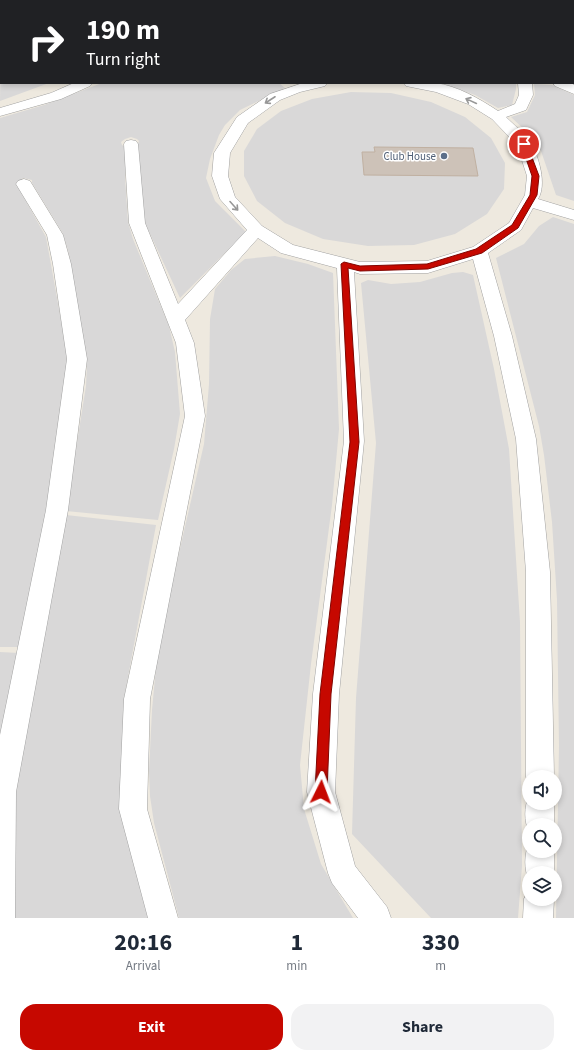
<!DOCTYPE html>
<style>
body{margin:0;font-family:"Source Sans 3",sans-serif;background:#f2f2f3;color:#1f2937;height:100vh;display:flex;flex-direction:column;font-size:15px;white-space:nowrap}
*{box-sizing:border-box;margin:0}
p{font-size:13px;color:#747a83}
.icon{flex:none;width:22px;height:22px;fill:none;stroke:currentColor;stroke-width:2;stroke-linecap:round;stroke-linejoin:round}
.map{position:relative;height:918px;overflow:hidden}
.details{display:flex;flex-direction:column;background:#fff;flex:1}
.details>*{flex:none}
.hud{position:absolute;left:0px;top:0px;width:574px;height:84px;box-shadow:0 2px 6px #0003;background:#202124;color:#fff;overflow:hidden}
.tools{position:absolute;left:522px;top:770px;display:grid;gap:8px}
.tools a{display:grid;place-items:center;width:40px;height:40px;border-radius:50%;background:#fff;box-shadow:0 2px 6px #0003;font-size:20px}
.pin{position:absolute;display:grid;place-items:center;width:34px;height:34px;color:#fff;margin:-17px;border:2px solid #fff;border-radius:50%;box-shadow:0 1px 4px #0007}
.me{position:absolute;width:44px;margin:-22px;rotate:3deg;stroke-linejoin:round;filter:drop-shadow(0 0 3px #0008)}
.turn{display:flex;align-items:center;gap:14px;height:84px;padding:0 20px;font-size:18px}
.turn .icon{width:52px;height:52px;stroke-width:2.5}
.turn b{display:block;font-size:28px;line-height:34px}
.eta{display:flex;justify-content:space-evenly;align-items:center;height:68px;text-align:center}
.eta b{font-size:24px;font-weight:700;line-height:28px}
.button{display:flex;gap:8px;margin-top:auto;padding:8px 20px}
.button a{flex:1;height:46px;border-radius:16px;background:#c60800;color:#fff;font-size:16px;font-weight:700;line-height:46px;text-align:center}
.button a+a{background:#f2f2f3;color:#1f2937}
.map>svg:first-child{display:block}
</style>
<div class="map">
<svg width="574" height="918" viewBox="0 0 574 918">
<rect width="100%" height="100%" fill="#eee9df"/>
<g fill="#d9d8d8">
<polygon points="317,0 574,0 574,18 573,1 313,1"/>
<polygon points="1,31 1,83 49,83 0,101"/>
<polygon points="102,83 279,83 285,88 240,110 225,125 219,135 210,159 206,178 215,201 246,232 180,298 144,221 137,146 139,141 137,139 131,137 125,139 121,142 122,145 126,147 125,177 128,222 133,239 169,326 175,352 180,414 174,449 158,520 66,511 86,386 87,363 83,340 68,250 62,232 32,183 32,180 23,178 17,182 17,185 46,237 65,342 67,361 44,526 19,647 0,647 0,118 44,105"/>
<polygon points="441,83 516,83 516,89 512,105 498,108 475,95"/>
<polygon points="534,84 552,85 574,95 574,201 556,195 541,151 527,132 511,117 527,112 535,95"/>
<polygon points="351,92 391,93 431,102 465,117 491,138 505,163 504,189 487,214 455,234 414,245 368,246 323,239 285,223 257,201 244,176 244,151 257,129 281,111 312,99"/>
<polygon points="553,217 574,224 574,918 556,918 559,746 557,600 552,522 544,455 539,426 496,258 524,244 539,226"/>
<polygon points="275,256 308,264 333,273 339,429 332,505 311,664 300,765 304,809 321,864 353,918 179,918 154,823 150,796 149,771 152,710 156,667 170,592 204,444 209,384 210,319 215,289 231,270 245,259"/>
<polygon points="463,272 473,275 494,369 509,449 520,622 522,866 518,918 431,918 352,834 356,698 376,443 361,283 368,280 391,284 420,282 452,273"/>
<polygon points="66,515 156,525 124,699 122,759 148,918 14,918 13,799"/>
<polygon points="0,652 19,653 0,746"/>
</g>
<polygon fill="#cdc2b8" stroke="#c0b0a1" points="374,147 473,148 478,176 364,175 362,152 375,152"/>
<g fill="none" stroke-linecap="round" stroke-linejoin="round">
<g stroke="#a2a2a2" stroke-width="1">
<g id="minor">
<polygon points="215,0 227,0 228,1 216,1"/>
<rect x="0" y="23" width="1" height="8"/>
<rect x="573" y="24" width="1" height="8"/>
<polygon points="74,83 92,83 90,86 61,99 0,116 0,108 51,93"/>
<path d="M303,83H327L325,86L300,92L280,100L248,123L230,153L228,176L235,197L262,226L293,245L360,262L427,261L473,247L509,223L525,195L527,176L517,145L492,119L468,104L436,92L406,86L404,83C414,83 425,82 435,83C458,86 480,99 498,111L515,104L519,95L518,83H532L533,95L526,110L506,117C514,125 524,133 530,142C539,156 547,185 538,199L574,210V220L533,208L521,230L488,253L512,336L536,439L550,572L554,777H529V783L526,777V572L516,439L494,336L473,259L428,273L360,274L354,272L364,441L339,694L335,792L355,866L387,907L391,918H358L332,883L328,873L307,792L313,694L344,441L337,268L281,253L258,238L185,320L194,343L205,416L150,699L147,809L178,918H148L119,809L124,699L185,416L176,343L129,223L124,144L126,141L131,140L136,141L138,144L145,223L178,304L247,230L220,199L212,176L214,153L237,117L270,94Z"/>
<polygon points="553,83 571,83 574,85 574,94 555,86"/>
<polygon points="24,179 30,181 63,235 71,264 87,359 68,510 16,792 15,918 0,918 0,735 46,510 67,359 53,264 47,235 16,184 18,181"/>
<path d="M529,796V803H554V825H529V832C524,821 524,807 529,796Z"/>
<path d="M529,843V851H554V873H529V881C524,869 524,855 529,843Z"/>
<polygon points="529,889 529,899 554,899 553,918 523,918 524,899"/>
</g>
</g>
<use href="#minor" fill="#fff" fill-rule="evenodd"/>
</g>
<defs><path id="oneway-shaft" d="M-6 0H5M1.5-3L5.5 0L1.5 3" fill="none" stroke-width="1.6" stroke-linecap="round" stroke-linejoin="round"/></defs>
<g stroke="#989898">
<use href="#oneway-shaft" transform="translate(270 100) rotate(147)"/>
<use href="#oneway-shaft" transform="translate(471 101) rotate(-155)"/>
<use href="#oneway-shaft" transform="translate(234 206) rotate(48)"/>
</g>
<polygon fill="#c60800" stroke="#810500" points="524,142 527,144 539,176 537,195 518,228 482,253 428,269 360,271 348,268 359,442 331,694 327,792 325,796 321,798 317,796 315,792 320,694 350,442 341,264 344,262 360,266 427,264 476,249 512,225 530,195 532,176 521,144"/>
<circle fill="#5c6f8a" stroke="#fff" stroke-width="1.5" cx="444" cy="156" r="4"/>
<g text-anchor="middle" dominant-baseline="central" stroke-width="3" stroke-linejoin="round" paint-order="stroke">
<g font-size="11" fill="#4e5e75" stroke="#fff" text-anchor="end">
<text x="436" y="156">Club House</text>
</g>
</g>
</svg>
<div class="tools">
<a><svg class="icon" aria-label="sound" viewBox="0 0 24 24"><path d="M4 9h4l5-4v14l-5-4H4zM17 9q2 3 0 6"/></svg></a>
<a><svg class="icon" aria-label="search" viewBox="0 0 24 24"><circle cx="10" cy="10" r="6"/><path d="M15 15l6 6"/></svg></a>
<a><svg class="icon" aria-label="layers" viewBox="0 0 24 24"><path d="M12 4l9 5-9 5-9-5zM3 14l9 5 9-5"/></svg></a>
</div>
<div class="pin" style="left:524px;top:144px;background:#d93025"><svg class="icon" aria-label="arrive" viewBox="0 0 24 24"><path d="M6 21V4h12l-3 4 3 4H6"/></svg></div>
<svg class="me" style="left:321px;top:792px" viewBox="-20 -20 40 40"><path d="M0-17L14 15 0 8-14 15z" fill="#c60800" stroke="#fff" stroke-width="4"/></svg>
<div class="hud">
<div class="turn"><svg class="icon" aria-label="right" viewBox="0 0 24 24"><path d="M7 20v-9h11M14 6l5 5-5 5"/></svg><div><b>190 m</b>Turn right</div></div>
</div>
</div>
<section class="details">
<div class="eta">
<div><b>20:16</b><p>Arrival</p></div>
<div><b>1</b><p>min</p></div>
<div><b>330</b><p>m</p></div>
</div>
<div class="button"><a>Exit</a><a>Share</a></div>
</section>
